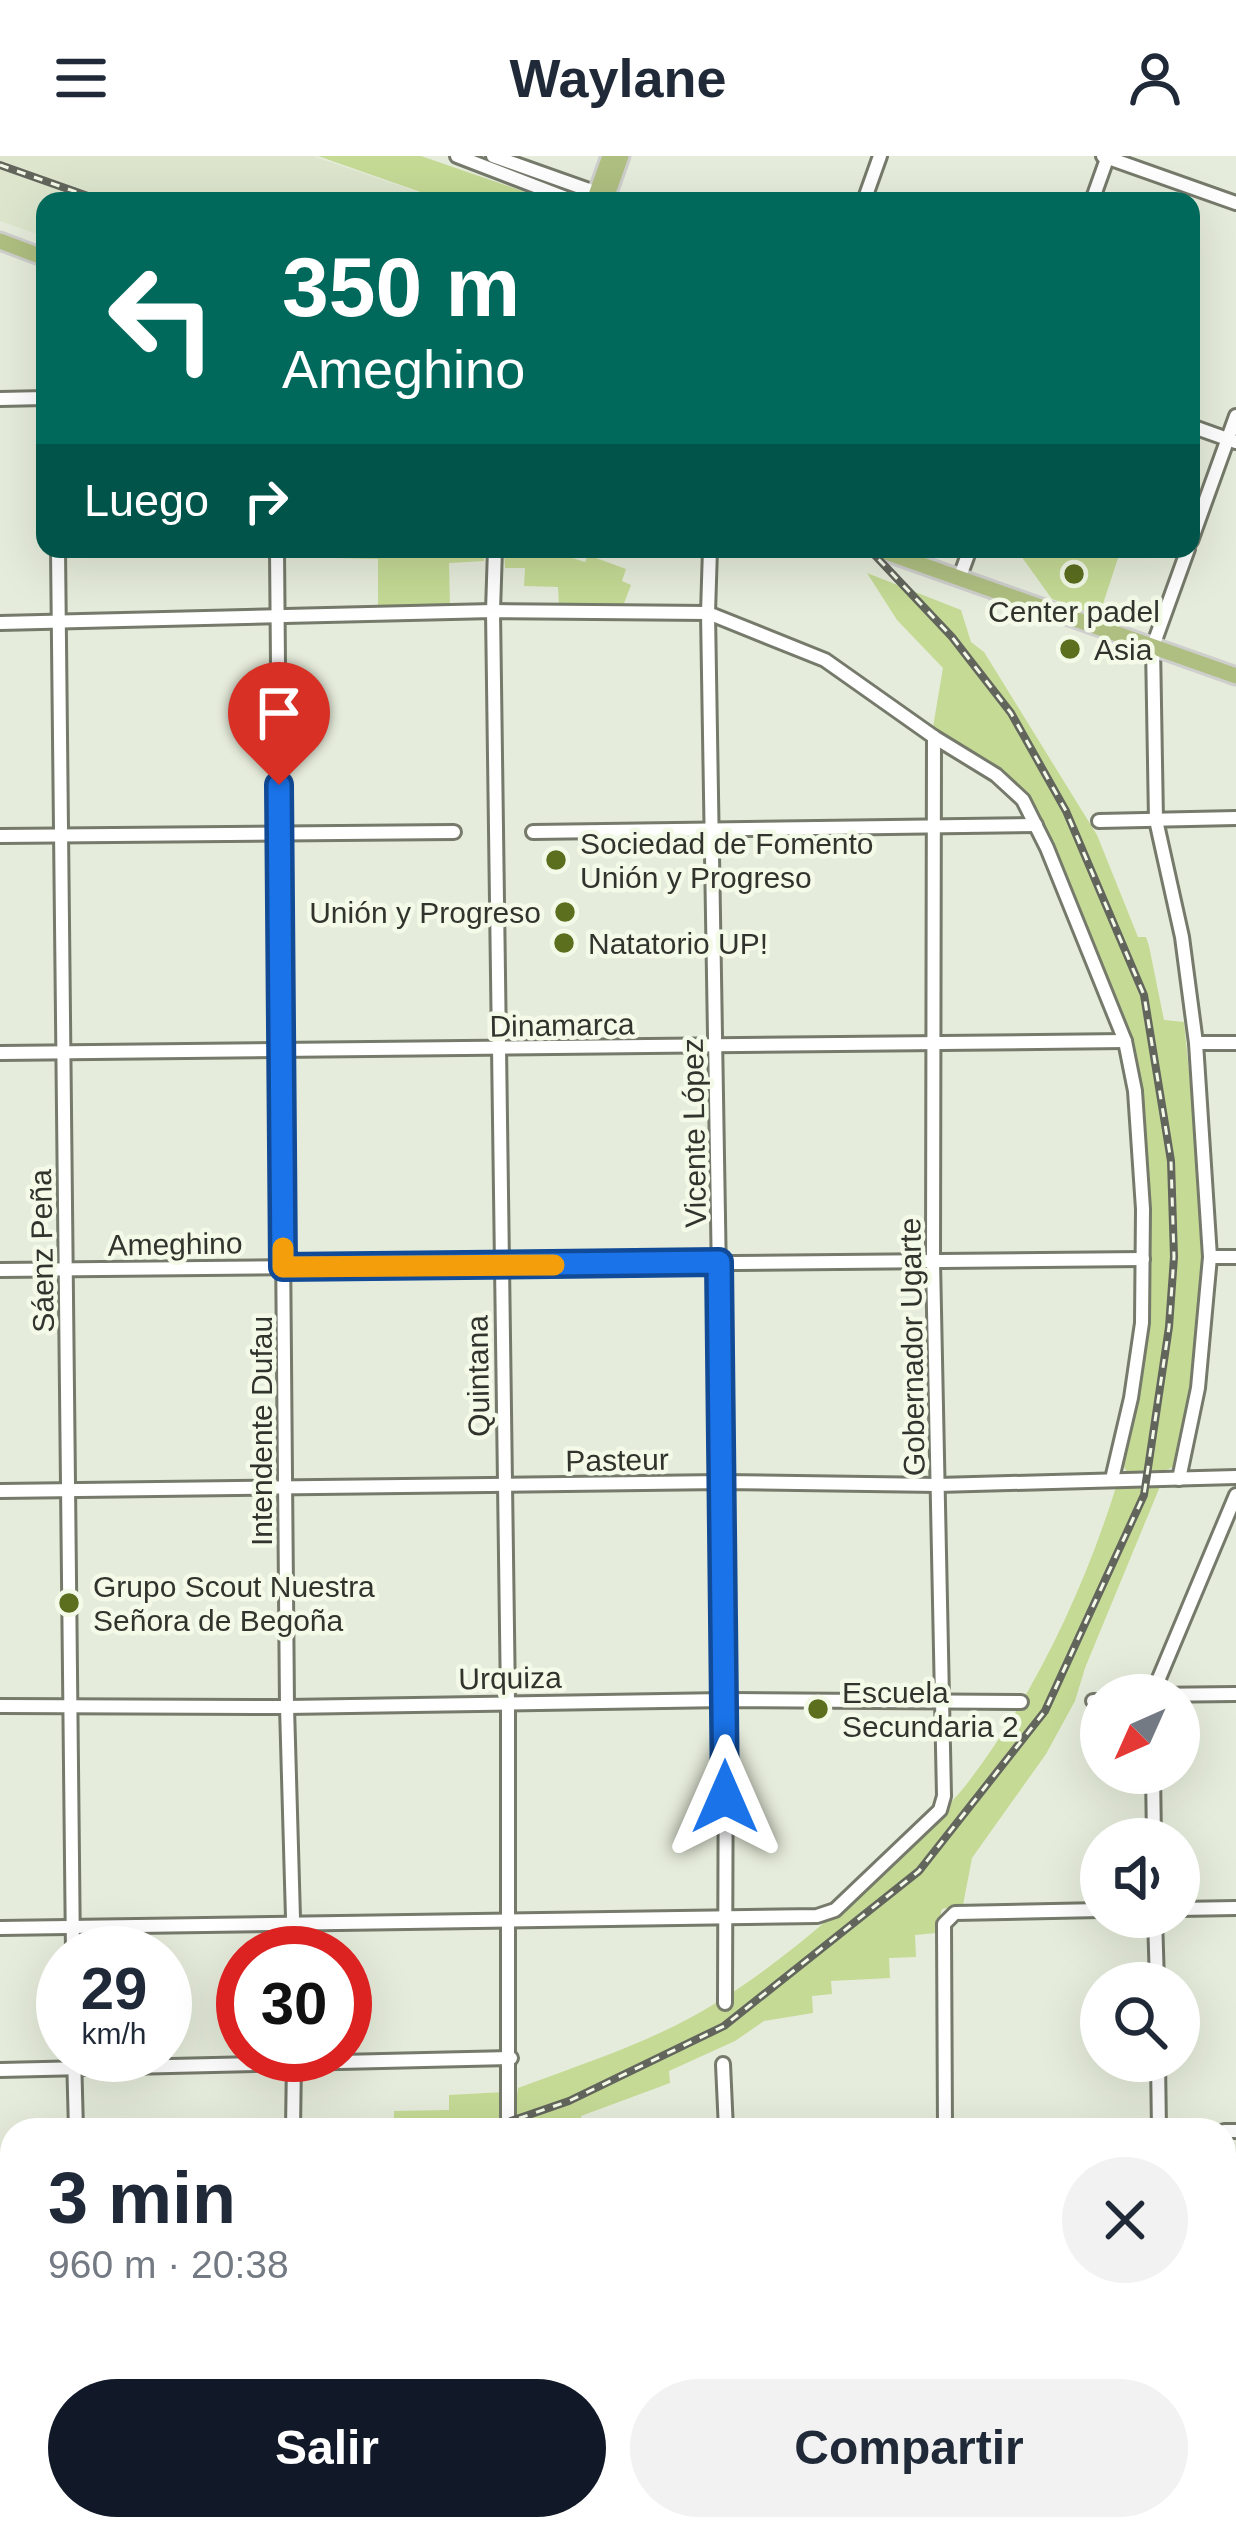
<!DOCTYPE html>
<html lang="es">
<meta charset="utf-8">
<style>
body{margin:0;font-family:Arial,sans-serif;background:#f2f2f3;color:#1f2937;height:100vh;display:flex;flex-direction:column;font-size:45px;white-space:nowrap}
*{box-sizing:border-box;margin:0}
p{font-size:39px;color:#747a83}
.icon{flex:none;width:66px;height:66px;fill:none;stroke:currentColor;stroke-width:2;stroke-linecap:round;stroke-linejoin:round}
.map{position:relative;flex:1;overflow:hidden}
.side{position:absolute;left:0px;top:1962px;width:1236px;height:423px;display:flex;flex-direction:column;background:#fff;border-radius:36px 36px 0 0;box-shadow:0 12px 48px #0002}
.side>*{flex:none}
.hud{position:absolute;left:36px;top:36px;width:1164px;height:366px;border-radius:24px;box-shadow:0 12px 48px #0002;background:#00695c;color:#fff;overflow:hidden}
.needle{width:78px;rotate:225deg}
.buttons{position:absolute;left:1080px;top:1518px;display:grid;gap:24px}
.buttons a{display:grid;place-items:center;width:120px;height:120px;border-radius:50%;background:#fff;box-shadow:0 12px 48px #0002;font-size:60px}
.speed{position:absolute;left:36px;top:1770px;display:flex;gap:24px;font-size:60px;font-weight:700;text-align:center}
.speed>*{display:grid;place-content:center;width:156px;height:156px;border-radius:50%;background:#fff;box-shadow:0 12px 48px #0002;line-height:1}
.speed small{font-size:30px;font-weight:400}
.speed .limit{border:18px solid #d22;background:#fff;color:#111}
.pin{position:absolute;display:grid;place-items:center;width:102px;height:102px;color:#fff;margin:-123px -51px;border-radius:50% 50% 50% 0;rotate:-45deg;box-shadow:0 0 12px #0007}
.pin .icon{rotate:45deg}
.me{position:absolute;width:132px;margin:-66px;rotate:0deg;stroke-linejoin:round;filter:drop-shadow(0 0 9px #0008)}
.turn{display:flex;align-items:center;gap:42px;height:252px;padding:0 48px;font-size:54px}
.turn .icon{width:156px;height:156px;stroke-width:2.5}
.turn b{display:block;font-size:84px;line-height:102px}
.then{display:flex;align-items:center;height:114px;padding:0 48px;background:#0003;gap:24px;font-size:45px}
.round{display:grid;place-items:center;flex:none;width:126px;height:126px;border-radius:63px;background:#f2f2f3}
.overview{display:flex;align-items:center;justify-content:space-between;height:204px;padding:0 48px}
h1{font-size:72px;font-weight:700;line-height:90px}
.primary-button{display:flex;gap:24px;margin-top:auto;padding:24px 48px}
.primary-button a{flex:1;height:138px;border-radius:72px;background:#111827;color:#fff;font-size:48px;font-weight:700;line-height:138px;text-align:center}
.primary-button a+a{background:#f2f2f3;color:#1f2937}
header{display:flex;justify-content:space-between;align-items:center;height:156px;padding:0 48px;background:#fff;font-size:54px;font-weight:700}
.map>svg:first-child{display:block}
</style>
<header><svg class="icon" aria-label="menu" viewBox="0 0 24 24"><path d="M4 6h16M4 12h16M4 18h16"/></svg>Waylane<svg class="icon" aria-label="person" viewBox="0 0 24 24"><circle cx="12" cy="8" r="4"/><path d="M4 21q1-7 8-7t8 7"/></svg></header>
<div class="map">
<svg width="1236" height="2384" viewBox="0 0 1236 2384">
<rect width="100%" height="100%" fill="#e6ecdb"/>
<polygon fill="#dde6cd" points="0,0 313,0 444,45 45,45 45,81 0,65"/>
<g fill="#c5da95">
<polygon points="318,0 421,0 551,45 446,45"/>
<polygon points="334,393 484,393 484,405 449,407 450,450 378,450 378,403 333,402"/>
<polygon points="504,393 544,393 585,406 588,399 626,413 622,425 631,429 623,450 559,451 558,431 524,430 525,412 505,412"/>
<polygon points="1016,393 1121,393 1099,460 1052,443"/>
<path d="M867,417L961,454L971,486L984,496L1097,679L1138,781H1146L1149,790L1164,864L1184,866L1206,1087L1194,1230L1178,1307C1163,1320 1146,1316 1127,1316L1121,1306L1146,1173L1137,931L1067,730L1030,641L997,612L933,571L943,512L897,464Z"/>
<path d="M1117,1328H1161L1085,1512L1075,1545L1046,1598L972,1702L963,1749L942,1753L936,1777L915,1779L916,1801L889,1802L890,1822L831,1825L832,1838L812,1840L813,1857L764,1865L735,1885L669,1915L670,1927L581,1960L583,1974H512L518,1932C585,1907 658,1884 719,1845C786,1803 846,1750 902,1694C924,1673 947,1653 966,1629C1034,1540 1084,1434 1117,1328Z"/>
<polygon points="504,1936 504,1974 355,1974 394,1964 394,1955 449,1954 449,1939"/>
</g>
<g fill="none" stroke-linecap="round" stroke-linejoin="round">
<g stroke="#757a6b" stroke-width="18">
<g id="minor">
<polyline points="457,0 574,45"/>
<polyline points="493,0 600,38"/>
<polyline points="1103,0 1236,47"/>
<polyline points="864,45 880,0"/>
<polyline points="1092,45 1108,0"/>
<polyline points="0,243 45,242"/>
<polyline points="1191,270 1236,286"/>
<polyline points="1191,385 1236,260"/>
<polyline points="58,393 73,1797"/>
<polyline points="277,393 287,1551 294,1797"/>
<polyline points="495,393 493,455 508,1545 508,1974"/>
<polyline points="710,393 708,457 726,1544 725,1847"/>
<polyline points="959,423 970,393"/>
<polyline points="0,467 493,455 708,457 825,504 934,581 996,619 1023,644 1047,692 1125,885 1135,935 1143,1053 1142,1167 1131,1242 1112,1323"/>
<polyline points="1099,665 1236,662"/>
<polyline points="533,676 1036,669"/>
<polyline points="0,680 454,676"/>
<polyline points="1196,887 1236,887"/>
<polyline points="0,897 1125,885"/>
<polyline points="1210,1101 1236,1101"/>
<polyline points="0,1114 1143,1103"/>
<polyline points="1179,1323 1198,1232 1210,1101 1196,887 1182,781 1156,664 1153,490 1188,393"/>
<polyline points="0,1335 721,1326 938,1329 1236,1321"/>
<polyline points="1148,1539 1236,1538"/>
<polyline points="1152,1539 1236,1339"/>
<polyline points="1093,1545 1101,1545"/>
<polyline points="0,1550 287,1551 726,1544 1021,1546"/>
<polyline points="1153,1617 1154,1683"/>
<polyline points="1179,1753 1236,1752"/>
<polyline points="1155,1761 1157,1827"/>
<polyline points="0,1772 817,1760 835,1754 940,1654 944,1640 933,1106 934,581"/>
<polyline points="74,1899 76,1974"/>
<polyline points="1158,1905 1159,1974"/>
<polyline points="723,1908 726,1974"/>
<polyline points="0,1914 511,1902"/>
<polyline points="293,1974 294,1903"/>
<polyline points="883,1974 1022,1974"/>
<polyline points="945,1974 944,1768 955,1757 1101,1754"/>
<polyline points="1224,1975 1236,1975"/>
<polyline points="0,2047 12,2047"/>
<polyline points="1224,2190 1236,2190"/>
<polyline points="0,2201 12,2200"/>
<polyline points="80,2373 80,2384"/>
<polyline points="300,2373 300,2384"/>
<polyline points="516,2373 516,2384"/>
<polyline points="732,2373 732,2384"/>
<polyline points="950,2373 950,2384"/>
<polyline points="1166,2373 1166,2384"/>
</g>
</g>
<g stroke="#cececd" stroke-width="21">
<g id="major">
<polyline points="594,45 610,0"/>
<polyline points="605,45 621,0"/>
<polyline points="0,85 45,102"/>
<polyline points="877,393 1236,520"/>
</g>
</g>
<use href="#minor" stroke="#fff" stroke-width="12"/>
<use href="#major" stroke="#afbf81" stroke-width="15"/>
<g stroke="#62655c" stroke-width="8">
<g id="rail">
<polyline points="0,9 102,45"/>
<polyline points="485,1974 569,1945 724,1870 919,1715 1045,1555 1144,1339 1169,1171 1174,1101 1171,1005 1144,839 1066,655 1011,557 952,481 869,393"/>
<polyline points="0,2153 12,2149"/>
</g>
</g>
<use href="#rail" stroke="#f3fae8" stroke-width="3" stroke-dasharray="9" stroke-linecap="butt"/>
</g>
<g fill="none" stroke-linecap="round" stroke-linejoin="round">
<g stroke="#114b97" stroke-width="30">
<polyline id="route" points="279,629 283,1111 719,1106 725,1641"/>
</g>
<use href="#route" stroke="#1a73e8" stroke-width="21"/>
<polyline stroke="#f59e0b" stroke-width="21" points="283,1092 283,1111 554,1109"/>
</g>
<g fill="#5b6f1e" stroke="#f3fae8" stroke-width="4.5">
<circle cx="1074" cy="418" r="12"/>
<circle cx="1070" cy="493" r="12"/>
<circle cx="556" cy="704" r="12"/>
<circle cx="565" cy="756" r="12"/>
<circle cx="564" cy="787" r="12"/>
<circle cx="69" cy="1447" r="12"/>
<circle cx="818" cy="1553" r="12"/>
</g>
<g text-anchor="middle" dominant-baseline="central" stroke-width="9" stroke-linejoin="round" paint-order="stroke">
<g font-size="30" fill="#31332d" stroke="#f3fae8" text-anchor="start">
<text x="1074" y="455" text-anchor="middle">Center padel</text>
<text x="1094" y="493">Asia</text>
<text x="580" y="687">Sociedad de Fomento<tspan x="580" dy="34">Unión y Progreso</tspan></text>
<text x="541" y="756" text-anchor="end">Unión y Progreso</text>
<text x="588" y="787">Natatorio UP!</text>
<text x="93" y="1430">Grupo Scout Nuestra<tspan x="93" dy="34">Señora de Begoña</tspan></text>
<text x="842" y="1536">Escuela<tspan x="842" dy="34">Secundaria 2</tspan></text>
</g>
<g font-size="30" fill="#31332d" stroke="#f3fae8">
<text transform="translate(562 869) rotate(-1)">Dinamarca</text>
<text transform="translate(694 977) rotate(-91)">Vicente López</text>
<text transform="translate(175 1088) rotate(-1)">Ameghino</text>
<text transform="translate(42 1095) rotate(-91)">Sáenz Peña</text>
<text transform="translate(912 1191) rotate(-91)">Gobernador Ugarte</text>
<text transform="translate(478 1220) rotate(-91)">Quintana</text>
<text transform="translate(261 1275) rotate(-90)">Intendente Dufau</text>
<text transform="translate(617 1304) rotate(-1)">Pasteur</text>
<text transform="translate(510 1522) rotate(-1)">Urquiza</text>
</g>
</g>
</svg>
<div class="buttons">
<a><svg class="needle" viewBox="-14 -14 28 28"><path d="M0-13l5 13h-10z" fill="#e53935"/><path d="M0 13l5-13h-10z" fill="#747a83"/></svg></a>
<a><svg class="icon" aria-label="sound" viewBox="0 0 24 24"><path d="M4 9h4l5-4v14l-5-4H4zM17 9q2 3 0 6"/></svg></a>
<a><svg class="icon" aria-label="search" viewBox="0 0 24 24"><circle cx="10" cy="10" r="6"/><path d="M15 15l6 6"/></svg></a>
</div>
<div class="speed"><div>29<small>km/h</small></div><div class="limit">30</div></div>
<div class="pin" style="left:279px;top:629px;background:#d93025"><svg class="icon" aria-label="arrive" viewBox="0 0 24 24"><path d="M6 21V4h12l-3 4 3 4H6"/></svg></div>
<svg class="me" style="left:725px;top:1641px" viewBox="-20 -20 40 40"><path d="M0-17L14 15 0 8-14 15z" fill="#1a73e8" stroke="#fff" stroke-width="4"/></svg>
<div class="hud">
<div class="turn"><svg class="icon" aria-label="left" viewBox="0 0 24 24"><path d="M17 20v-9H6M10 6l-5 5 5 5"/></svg><div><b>350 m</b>Ameghino</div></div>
<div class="then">Luego<svg class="icon" aria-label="right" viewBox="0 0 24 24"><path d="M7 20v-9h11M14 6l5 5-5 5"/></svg></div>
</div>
<section class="side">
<div class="overview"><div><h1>3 min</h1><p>960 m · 20:38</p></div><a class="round"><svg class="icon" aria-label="close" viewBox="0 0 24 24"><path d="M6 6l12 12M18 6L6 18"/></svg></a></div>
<div class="primary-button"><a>Salir</a><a>Compartir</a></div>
</section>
</div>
